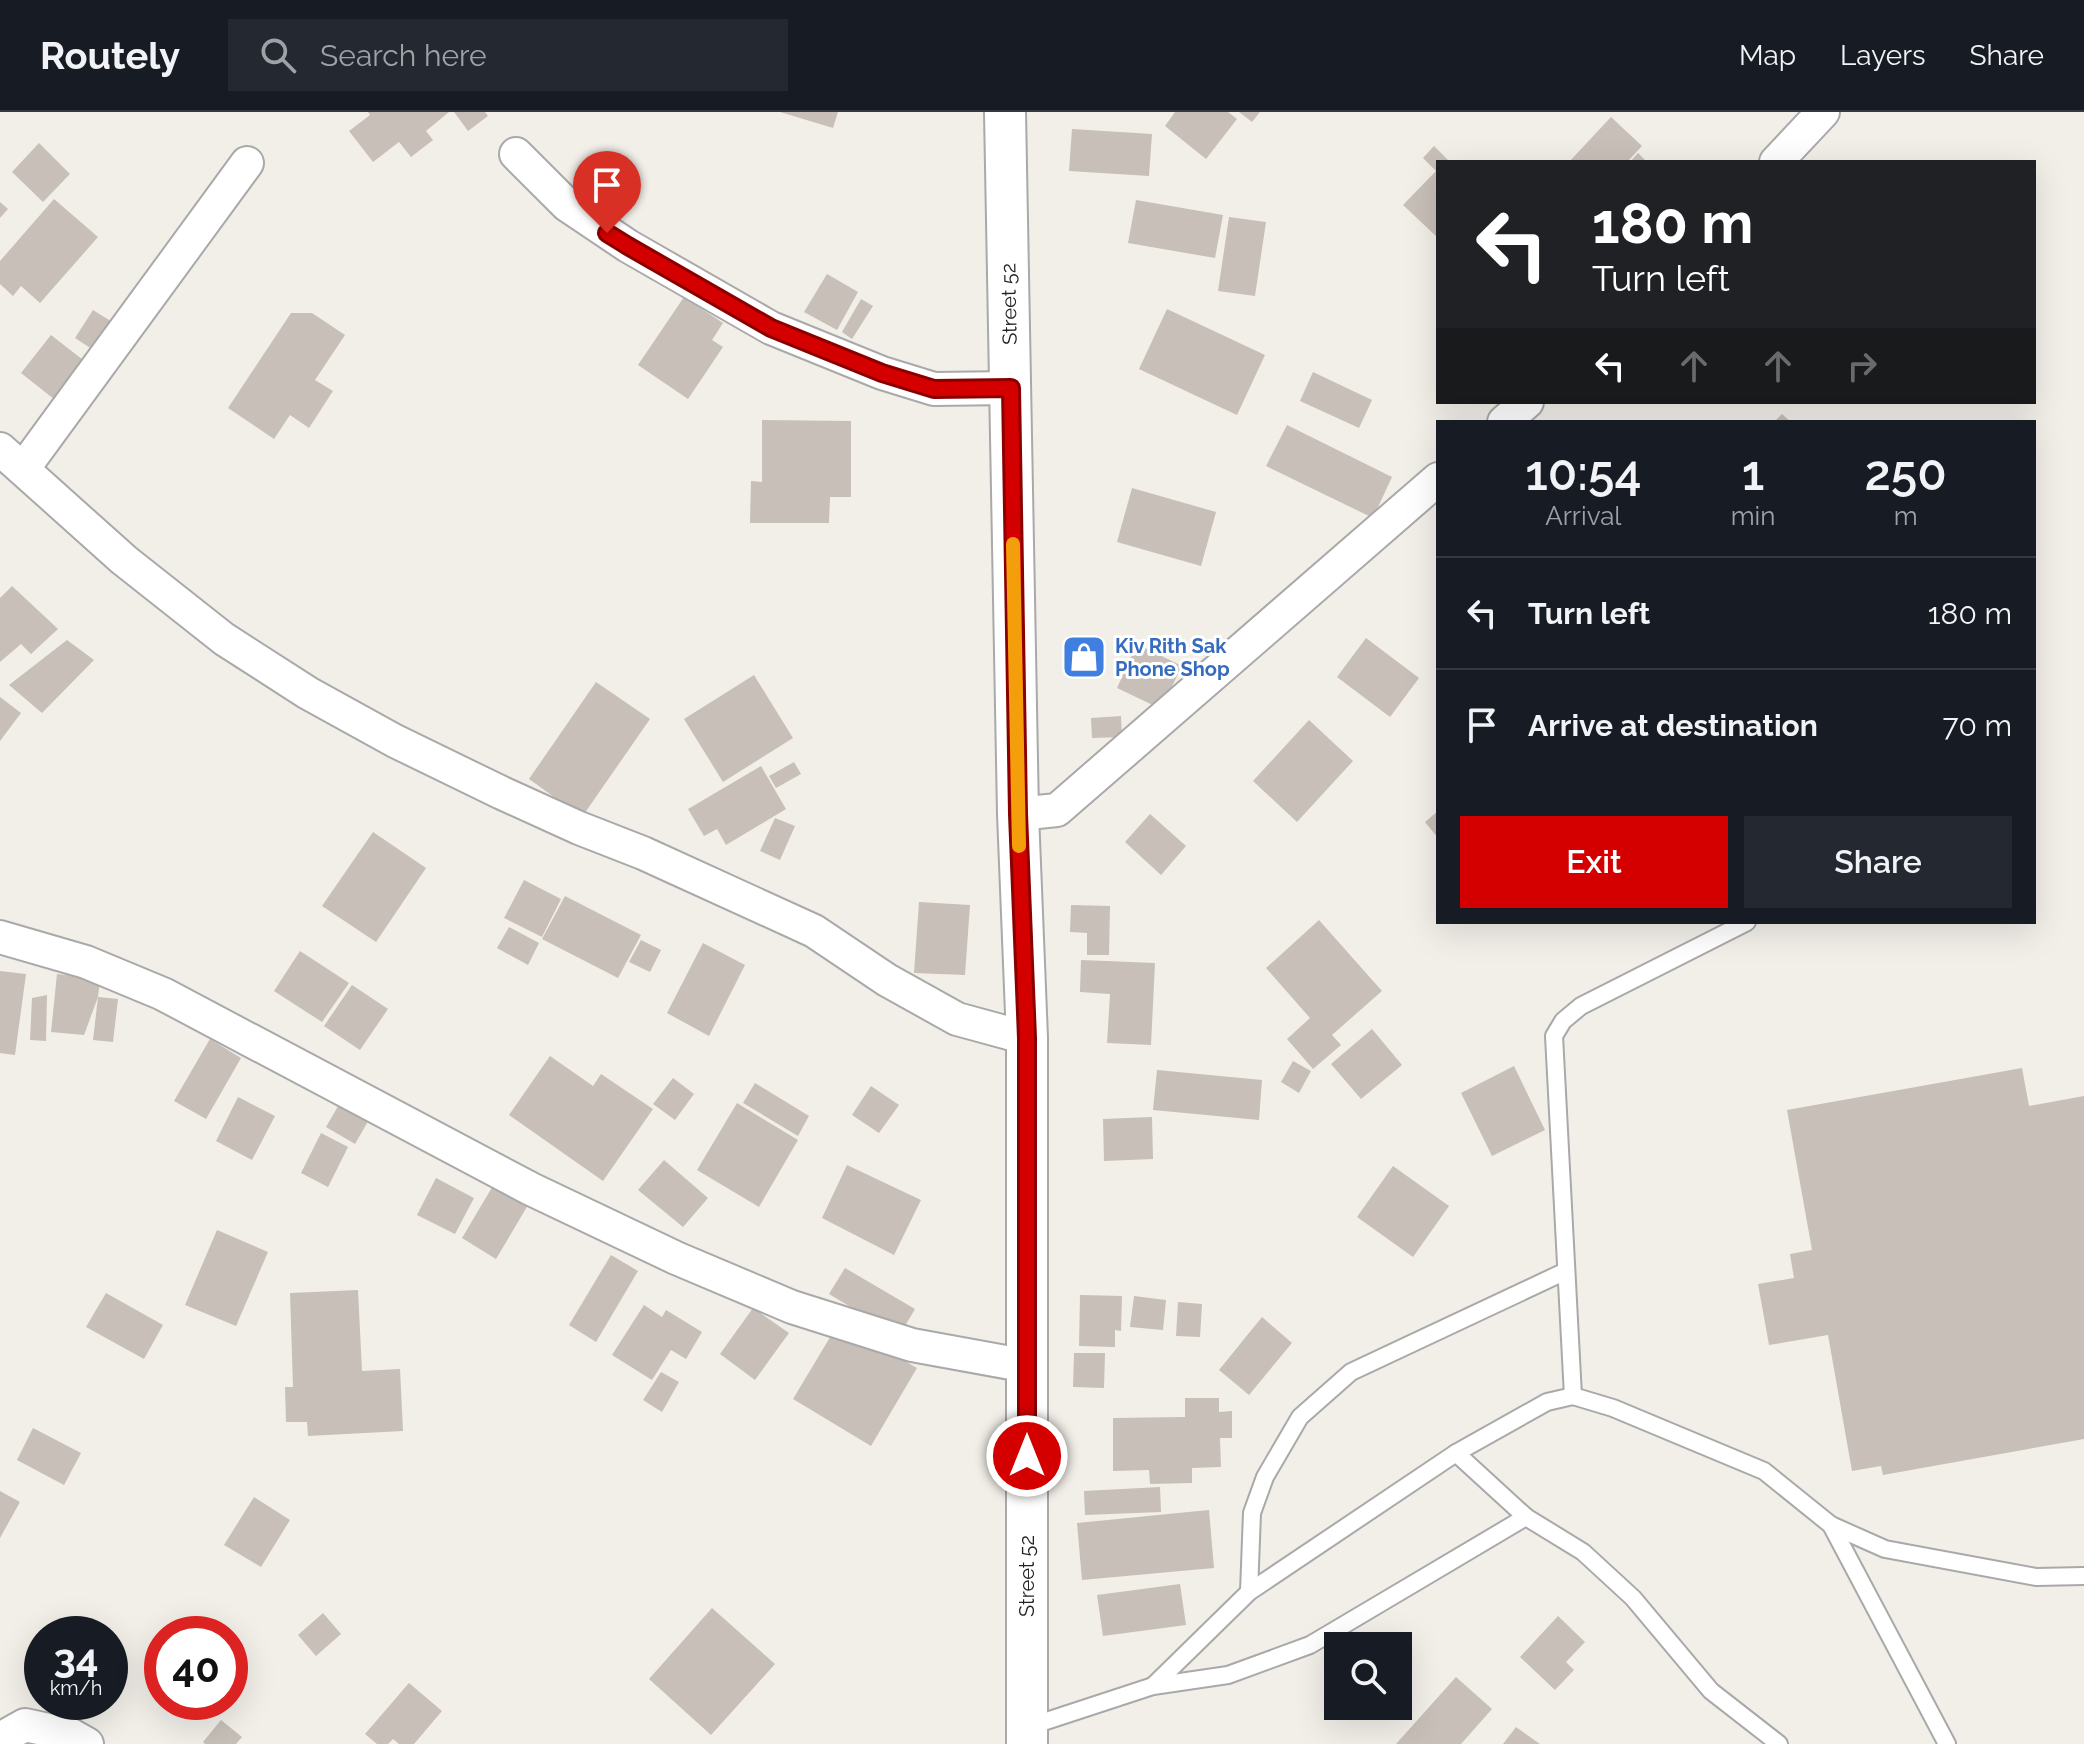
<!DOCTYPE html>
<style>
body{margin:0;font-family:Raleway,sans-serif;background:#242831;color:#f1f3f6;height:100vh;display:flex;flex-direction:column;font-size:30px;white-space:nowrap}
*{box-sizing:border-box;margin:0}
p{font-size:26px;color:#9ea1a6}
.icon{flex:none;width:44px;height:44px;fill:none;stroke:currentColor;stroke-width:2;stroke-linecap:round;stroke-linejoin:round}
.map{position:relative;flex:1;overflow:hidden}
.side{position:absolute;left:1436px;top:308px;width:600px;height:504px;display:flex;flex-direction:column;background:#171b24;border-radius:0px;box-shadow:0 8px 32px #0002}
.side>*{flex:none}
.top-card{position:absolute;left:1436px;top:48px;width:600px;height:244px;border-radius:0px;box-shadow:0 8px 32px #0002;background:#202124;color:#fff;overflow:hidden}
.fabs{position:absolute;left:1324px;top:1520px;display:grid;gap:16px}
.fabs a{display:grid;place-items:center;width:88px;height:88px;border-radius:0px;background:#171b24;box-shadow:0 8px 32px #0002;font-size:40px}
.speed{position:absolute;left:24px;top:1504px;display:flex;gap:16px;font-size:40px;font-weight:700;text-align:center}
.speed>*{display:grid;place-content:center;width:104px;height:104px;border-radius:50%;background:#171b24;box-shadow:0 8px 32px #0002;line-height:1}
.speed small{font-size:20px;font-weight:400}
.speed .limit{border:12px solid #d22;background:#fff;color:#111}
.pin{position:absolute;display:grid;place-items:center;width:68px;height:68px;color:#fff;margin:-82px -34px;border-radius:50% 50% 50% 0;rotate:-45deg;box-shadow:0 0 8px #0007}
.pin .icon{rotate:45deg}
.me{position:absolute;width:88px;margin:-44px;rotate:0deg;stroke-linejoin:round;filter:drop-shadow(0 0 6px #0008)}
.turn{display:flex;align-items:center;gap:28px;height:168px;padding:0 24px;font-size:36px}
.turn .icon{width:104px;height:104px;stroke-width:2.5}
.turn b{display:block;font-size:56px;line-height:68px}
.lanes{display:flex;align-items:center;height:76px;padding:0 24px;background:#0003;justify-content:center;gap:40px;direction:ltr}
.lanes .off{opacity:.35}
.eta{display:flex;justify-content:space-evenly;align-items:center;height:136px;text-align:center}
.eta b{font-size:48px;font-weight:600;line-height:56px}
.action{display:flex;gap:16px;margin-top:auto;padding:16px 24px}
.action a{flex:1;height:92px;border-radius:0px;background:#d40000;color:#fff;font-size:32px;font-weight:600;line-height:92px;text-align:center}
.action a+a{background:#242831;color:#f1f3f6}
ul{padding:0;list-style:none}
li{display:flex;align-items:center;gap:24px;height:112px;padding:0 24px;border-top:2px solid #363941}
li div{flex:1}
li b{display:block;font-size:30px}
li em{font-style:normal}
header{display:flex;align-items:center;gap:48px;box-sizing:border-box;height:112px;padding:0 40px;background:#171b24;border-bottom:2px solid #363941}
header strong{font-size:38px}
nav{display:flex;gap:44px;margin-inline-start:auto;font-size:28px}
.search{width:560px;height:72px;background:#242831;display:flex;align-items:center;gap:20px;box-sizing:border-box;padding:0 28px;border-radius:0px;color:#9ea1a6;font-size:30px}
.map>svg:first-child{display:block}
</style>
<header>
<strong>Routely</strong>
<div class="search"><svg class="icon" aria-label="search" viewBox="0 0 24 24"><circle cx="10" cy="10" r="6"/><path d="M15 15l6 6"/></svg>Search here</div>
<nav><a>Map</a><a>Layers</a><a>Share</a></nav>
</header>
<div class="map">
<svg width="2084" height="1632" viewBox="0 0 2084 1632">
<rect width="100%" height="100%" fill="#f2efe9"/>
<g fill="#c7bfb8">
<polygon points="368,0 449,0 426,19 433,28 411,45 399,30 373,50 349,19 370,3"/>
<polygon points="454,0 485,0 488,4 468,19"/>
<polygon points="780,0 838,0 833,16"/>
<polygon points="1175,0 1228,0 1237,7 1206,47 1165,14"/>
<polygon points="1239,0 1260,0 1252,10"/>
<polygon points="1611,5 1642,34 1627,50 1569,50"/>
<polygon points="1072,17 1152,22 1149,64 1069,59"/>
<polygon points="39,31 70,62 43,90 12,60"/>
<polygon points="1434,34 1450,50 1438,50 1438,126 1403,93 1436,59 1423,46"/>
<polygon points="1638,41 1647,50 1630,50"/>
<polygon points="54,87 98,125 40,191 21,174 13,184 0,172 0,149"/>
<polygon points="1136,88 1223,103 1215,146 1128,131"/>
<polygon points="0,90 8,97 0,106"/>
<polygon points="1229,105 1266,110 1255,184 1218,179"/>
<polygon points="827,162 858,180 837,218 804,200"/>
<polygon points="684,185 723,211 712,228 723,235 688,287 638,253"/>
<polygon points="861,187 873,194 852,227 842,220"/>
<polygon points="1167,197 1265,243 1237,303 1139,257"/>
<polygon points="93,198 130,221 112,250 75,226"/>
<polygon points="291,201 312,201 345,223 315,268 333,279 309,316 290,303 274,327 228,296"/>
<polygon points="51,223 101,262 64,295 21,261"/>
<polygon points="1313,260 1372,288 1359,316 1300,289"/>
<polygon points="1782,302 1791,310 1774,310"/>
<polygon points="762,308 851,309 851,385 830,385 829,411 750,411 751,369 762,370"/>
<polygon points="1287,313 1392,365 1373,406 1266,354"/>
<polygon points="1132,376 1216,400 1201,454 1117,430"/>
<polygon points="12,474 58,517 31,542 21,532 0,550 0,486"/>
<polygon points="1366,526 1419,566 1390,605 1337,565"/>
<polygon points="67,528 94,548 42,601 9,573"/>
<polygon points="1137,532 1182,554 1161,597 1117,576"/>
<polygon points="754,563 793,626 723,670 684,607"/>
<polygon points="596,570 650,607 582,705 529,667"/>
<polygon points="0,585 21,601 0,629"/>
<polygon points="1121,604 1122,625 1092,626 1091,606"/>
<polygon points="1309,608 1353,649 1297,710 1253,669"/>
<polygon points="794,650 801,662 776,676 769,664"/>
<polygon points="761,654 786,697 726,733 717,717 704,724 688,697"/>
<polygon points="1438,699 1438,726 1425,710"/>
<polygon points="1150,702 1186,734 1161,763 1125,730"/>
<polygon points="775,706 795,714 780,748 760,739"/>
<polygon points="373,720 426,756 376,830 322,794"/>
<polygon points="524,768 561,787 542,825 504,806"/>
<polygon points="565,784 641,823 618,866 542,827"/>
<polygon points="919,790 970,793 965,863 914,861"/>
<polygon points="1071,793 1110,794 1109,843 1087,843 1087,821 1070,820"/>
<polygon points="1319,808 1382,879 1332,923 1341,933 1313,957 1287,927 1310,906 1266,856"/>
<polygon points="509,815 539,831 528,853 497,836"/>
<polygon points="641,828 661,838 650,860 629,850"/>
<polygon points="703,831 745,853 709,924 667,901"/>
<polygon points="300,839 349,871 322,910 274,879"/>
<polygon points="1081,848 1155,851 1151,933 1107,931 1110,882 1080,880"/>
<polygon points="0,859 26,862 15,943 0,941"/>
<polygon points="57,862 100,867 98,885 84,923 51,920"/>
<polygon points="352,873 388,897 360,938 324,914"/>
<polygon points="47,883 46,929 30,928 32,886"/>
<polygon points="98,885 118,887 113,930 93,928"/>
<polygon points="1372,917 1402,953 1361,987 1331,952"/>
<polygon points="210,927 241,946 206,1007 174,989"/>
<polygon points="550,944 593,974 601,962 653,997 603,1069 509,1003"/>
<polygon points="1293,949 1311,959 1299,981 1281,970"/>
<polygon points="1514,954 1545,1018 1492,1044 1461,981"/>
<polygon points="2022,956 2029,994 2084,984 2084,1327 1883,1363 1881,1354 1852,1359 1828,1223 1769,1233 1758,1172 1794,1166 1790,1142 1812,1138 1787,998"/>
<polygon points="1157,958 1262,968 1259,1008 1153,998"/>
<polygon points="673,966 694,982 675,1008 653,992"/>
<polygon points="755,971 809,1004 798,1024 743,991"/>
<polygon points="871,974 899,993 879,1021 852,1003"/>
<polygon points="345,982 374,999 355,1032 326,1015"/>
<polygon points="238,985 275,1004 252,1048 216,1029"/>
<polygon points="737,991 798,1028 759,1095 697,1058"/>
<polygon points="1152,1005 1153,1047 1104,1049 1103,1007"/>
<polygon points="321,1021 348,1035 328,1075 301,1061"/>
<polygon points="664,1048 708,1086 683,1115 638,1078"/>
<polygon points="847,1053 921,1088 894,1143 822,1106"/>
<polygon points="1393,1054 1449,1094 1413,1145 1357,1105"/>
<polygon points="436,1066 474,1086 455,1122 417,1103"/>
<polygon points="497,1067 531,1088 496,1147 462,1126"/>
<polygon points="217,1118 268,1140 236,1214 185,1193"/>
<polygon points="611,1143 638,1159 596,1230 569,1213"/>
<polygon points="845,1156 915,1197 899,1224 829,1182"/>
<polygon points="358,1178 362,1259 400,1257 403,1319 308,1324 307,1310 286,1310 285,1275 293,1275 290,1181"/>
<polygon points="106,1181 163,1213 144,1247 86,1215"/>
<polygon points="1080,1183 1122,1184 1121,1219 1115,1218 1115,1235 1079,1234"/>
<polygon points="1134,1184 1166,1188 1163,1218 1130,1215"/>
<polygon points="1178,1190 1202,1192 1200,1225 1176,1224"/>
<polygon points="644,1193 662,1205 666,1198 702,1220 686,1247 671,1238 652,1268 612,1243"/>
<polygon points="753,1196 789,1221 755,1268 720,1242"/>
<polygon points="1262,1205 1292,1231 1249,1283 1219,1258"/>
<polygon points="838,1212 917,1256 871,1334 793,1287"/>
<polygon points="1074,1241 1105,1241 1104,1276 1073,1275"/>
<polygon points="661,1260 679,1270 662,1300 643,1288"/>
<polygon points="1185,1286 1219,1286 1219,1300 1232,1299 1232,1326 1220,1326 1221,1355 1192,1356 1192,1371 1150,1372 1149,1358 1113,1359 1113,1306 1185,1305"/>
<polygon points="33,1316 81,1341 64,1373 17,1348"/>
<polygon points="1160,1375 1161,1400 1085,1403 1084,1379"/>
<polygon points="0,1379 20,1390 0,1426"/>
<polygon points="254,1385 290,1408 261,1455 224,1433"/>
<polygon points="1209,1398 1214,1456 1082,1468 1077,1411"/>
<polygon points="1180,1472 1186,1513 1103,1524 1097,1483"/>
<polygon points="712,1496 775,1552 711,1623 649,1567"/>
<polygon points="323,1501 341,1522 316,1544 298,1523"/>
<polygon points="1558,1504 1585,1530 1566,1550 1574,1558 1555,1578 1520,1545"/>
<polygon points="1456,1565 1492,1597 1461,1632 1396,1632"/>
<polygon points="409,1571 442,1599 414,1632 399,1632 393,1627 388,1632 377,1632 365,1622"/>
<polygon points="221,1608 242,1625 236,1632 205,1632 203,1630"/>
<polygon points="1516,1615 1540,1632 1503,1632"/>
</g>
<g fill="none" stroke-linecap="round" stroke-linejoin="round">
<g stroke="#a9a9a9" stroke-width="20">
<g id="service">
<polyline points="1573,1284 1554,924 1563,909 1581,894 1747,810"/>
<polyline points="1456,1341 1526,1405"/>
<polyline points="1831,1413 1947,1632"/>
<polyline points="1249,1480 1252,1401 1265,1365 1300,1305 1351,1260 1566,1159"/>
<polyline points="1153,1574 1249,1480 1456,1341 1547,1290 1573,1284 1613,1296 1764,1359 1831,1413 1885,1437 2036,1465 2084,1464"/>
<polyline points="1028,1615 1153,1574 1228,1563 1310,1533 1526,1405 1583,1440 1633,1486 1711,1579 1779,1632"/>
</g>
</g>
<g stroke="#a9a9a9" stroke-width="36">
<g id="minor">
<polyline points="516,42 567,93 628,134 771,216 882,261 934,277 1011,276"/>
<polyline points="1776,50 1823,0"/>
<polyline points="1504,310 1527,290"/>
<polyline points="0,337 124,448 224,527 308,581 395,629 502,681 579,716 643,741 814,819 887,868 957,907 1027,926"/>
<polyline points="23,357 247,51"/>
<polyline points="1018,702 1057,698 1438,367"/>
<polyline points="0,825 86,850 163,882 531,1077 676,1146 792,1195 912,1233 1027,1254"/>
<polyline points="0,1627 25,1613 71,1623 87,1632"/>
</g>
</g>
<g stroke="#a9a9a9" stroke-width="44">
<polyline id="tertiary" points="1005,0 1018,702 1027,926 1027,1632"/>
</g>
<use href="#service" stroke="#fff" stroke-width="16"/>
<use href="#minor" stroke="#fff" stroke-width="32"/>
<use href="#tertiary" stroke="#fff" stroke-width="40"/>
</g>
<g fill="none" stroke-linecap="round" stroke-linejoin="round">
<g stroke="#8a0000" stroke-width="20">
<polyline id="route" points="607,121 628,134 771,216 882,261 934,277 1011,276 1018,702 1027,926 1027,1344"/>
</g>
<use href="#route" stroke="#d40000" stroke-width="14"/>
<polyline stroke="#f59e0b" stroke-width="14" points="1013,432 1019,734"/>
</g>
<defs>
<g id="shop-square" transform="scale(2.3)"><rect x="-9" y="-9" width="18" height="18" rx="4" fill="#3f7fe0" stroke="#fff"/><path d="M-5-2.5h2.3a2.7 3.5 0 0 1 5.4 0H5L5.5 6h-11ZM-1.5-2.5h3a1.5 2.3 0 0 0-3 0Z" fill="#fff"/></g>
</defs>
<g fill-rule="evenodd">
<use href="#shop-square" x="1084" y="545"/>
</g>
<g text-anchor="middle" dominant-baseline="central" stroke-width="6" stroke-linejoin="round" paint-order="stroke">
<g font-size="20" fill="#222" stroke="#fff">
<text transform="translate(1009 192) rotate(-91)">Street 52</text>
<text transform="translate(1027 1464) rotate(-90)">Street 52</text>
</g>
<g font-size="20" font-weight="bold" fill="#366cbe" stroke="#fff" text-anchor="start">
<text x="1115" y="534">Kiv Rith Sak<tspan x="1115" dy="23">Phone Shop</tspan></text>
</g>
</g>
</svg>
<div class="fabs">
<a><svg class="icon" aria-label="search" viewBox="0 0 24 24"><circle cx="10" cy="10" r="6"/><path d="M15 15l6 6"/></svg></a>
</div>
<div class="speed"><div>34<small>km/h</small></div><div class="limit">40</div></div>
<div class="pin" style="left:607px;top:121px;background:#d93025"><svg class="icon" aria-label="arrive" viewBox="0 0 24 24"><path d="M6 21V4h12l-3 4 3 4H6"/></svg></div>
<svg class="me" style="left:1027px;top:1344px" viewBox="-20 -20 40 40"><circle r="17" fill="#d40000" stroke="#fff" stroke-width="3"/><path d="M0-11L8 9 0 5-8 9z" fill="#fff"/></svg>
<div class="top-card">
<div class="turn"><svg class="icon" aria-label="left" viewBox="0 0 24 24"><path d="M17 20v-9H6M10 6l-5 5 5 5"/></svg><div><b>180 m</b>Turn left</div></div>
<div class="lanes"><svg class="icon" aria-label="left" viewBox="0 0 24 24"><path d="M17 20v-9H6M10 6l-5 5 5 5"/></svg><svg class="icon off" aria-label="ahead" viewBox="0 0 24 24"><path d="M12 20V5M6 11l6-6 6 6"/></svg><svg class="icon off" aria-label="ahead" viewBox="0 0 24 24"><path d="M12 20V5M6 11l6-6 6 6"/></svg><svg class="icon off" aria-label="right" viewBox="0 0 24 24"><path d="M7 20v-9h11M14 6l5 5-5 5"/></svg></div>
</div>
<section class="side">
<div class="eta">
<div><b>10:54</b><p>Arrival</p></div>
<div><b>1</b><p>min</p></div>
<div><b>250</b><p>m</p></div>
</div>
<ul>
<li><svg class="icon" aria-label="left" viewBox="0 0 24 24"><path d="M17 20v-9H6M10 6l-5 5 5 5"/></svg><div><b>Turn left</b></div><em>180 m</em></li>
<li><svg class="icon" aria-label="arrive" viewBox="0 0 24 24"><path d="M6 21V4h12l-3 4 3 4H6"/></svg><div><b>Arrive at destination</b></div><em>70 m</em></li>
</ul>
<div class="action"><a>Exit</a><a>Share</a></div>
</section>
</div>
